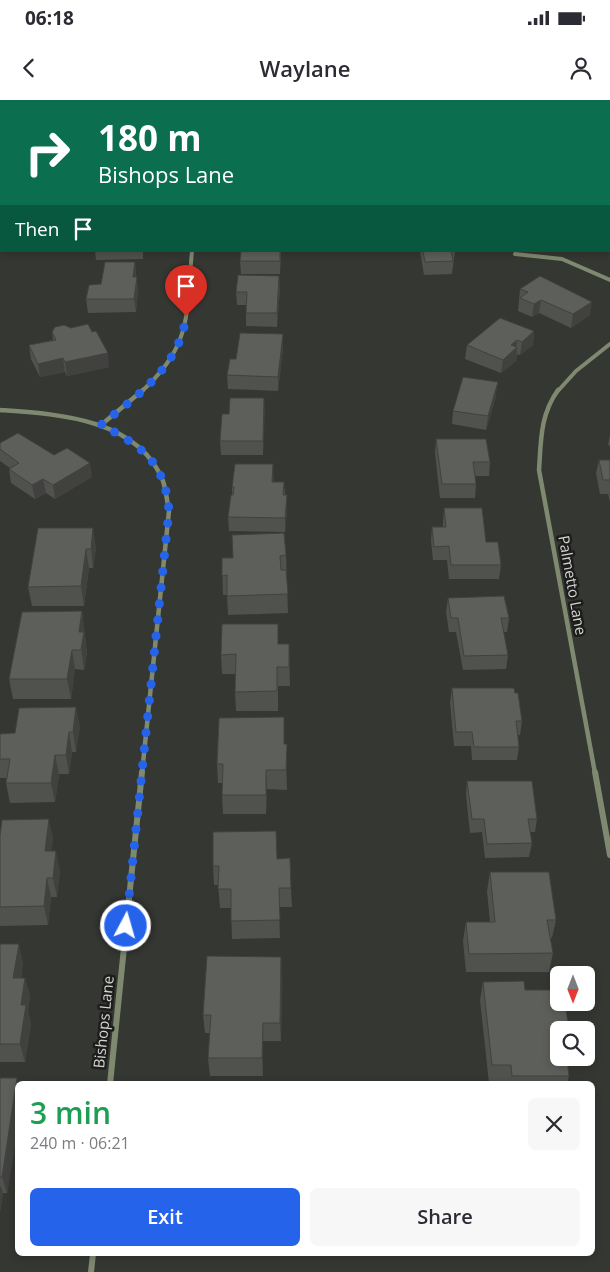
<!DOCTYPE html>
<meta charset="utf-8">
<style>
body{margin:0;font-family:"Open Sans",sans-serif;background:#f7f7f7;color:#2b2b33;height:100vh;display:flex;flex-direction:column;font-size:19px;white-space:nowrap}
*{box-sizing:border-box;margin:0}
p{font-size:16px;color:#7c7c81}
.icon{flex:none;width:28px;height:28px;fill:none;stroke:currentColor;stroke-width:2;stroke-linecap:round;stroke-linejoin:round}
.map{position:relative;flex:1;overflow:hidden}
.sheet{position:absolute;left:15px;top:981px;width:580px;height:175px;display:flex;flex-direction:column;background:#fff;border-radius:8px;box-shadow:0 2px 8px #0003}
.sheet>*{flex:none}
.banner{position:absolute;left:0px;top:0px;width:610px;height:152px;box-shadow:0 2px 8px #0003;background:#0b6e4f;color:#fff;overflow:hidden}
.needle{width:32px;rotate:180deg}
.fabs{position:absolute;left:550px;top:866px;display:grid;gap:10px}
.fabs a{display:grid;place-items:center;width:45px;height:45px;border-radius:8px;background:#fff;box-shadow:0 2px 8px #0003;font-size:25px}
.pin{position:absolute;display:grid;place-items:center;width:42px;height:42px;color:#fff;margin:-51px -21px;border-radius:50% 50% 50% 0;rotate:-45deg;box-shadow:0 0 5px #0007}
.pin .icon{rotate:45deg}
.me{position:absolute;width:55px;margin:-28px;rotate:6deg;stroke-linejoin:round;filter:drop-shadow(0 0 4px #0008)}
.turn{display:flex;align-items:center;gap:18px;height:105px;padding:0 15px;font-size:22px}
.turn .icon{width:65px;height:65px;stroke-width:2.5}
.turn b{display:block;font-size:35px;line-height:42px}
.then{display:flex;align-items:center;height:48px;padding:0 15px;background:#0003;gap:10px;font-size:19px}
.round{display:grid;place-items:center;flex:none;width:52px;height:52px;border-radius:8px;background:#f7f7f7}
.summary{display:flex;align-items:center;justify-content:space-between;height:85px;padding:0 15px}
h1{font-size:30px;font-weight:600;line-height:38px;color:#1e9e55}
.cta{display:flex;gap:10px;margin-top:auto;padding:10px 15px}
.cta a{flex:1;height:58px;border-radius:8px;background:#2563eb;color:#fff;font-size:20px;font-weight:600;line-height:58px;text-align:center}
.cta a+a{background:#f7f7f7;color:#2b2b33}
.status{display:flex;justify-content:space-between;align-items:center;height:35px;padding:0 25px;background:#fff;direction:ltr}
.status svg{height:14px;fill:currentColor}
header{display:flex;justify-content:space-between;align-items:center;height:65px;padding:0 15px;background:#fff;font-size:22px;font-weight:600}
.map>svg:first-child{display:block}
</style>
<div class="status"><b>06:18</b><svg viewBox="0 0 49 12"><path d="M0 12V9h3v3zM5 12V6h3v6zM10 12V3h3v9zM15 12V0h3v12zM26 1h20v11H26zM47 4h2v5h-2z"/></svg></div>
<header><svg class="icon" aria-label="back" viewBox="0 0 24 24"><path d="M15 5l-7 7 7 7"/></svg>Waylane<svg class="icon" aria-label="person" viewBox="0 0 24 24"><circle cx="12" cy="8" r="4"/><path d="M4 21q1-7 8-7t8 7"/></svg></header>
<div class="map">
<svg width="610" height="1172" viewBox="0 0 610 1172">
<rect width="100%" height="100%" fill="#353733"/>
<g fill="none" stroke-linecap="round" stroke-linejoin="round">
<g stroke="#7f8970" stroke-width="4">
<polyline points="567,0 572,1"/>
<polyline points="515,154 562,159 610,180"/>
<path d="M141,292C193,245 186,214 192,151"/>
<polyline points="557,292 576,271 610,244"/>
</g>
<g stroke="#7f8970" stroke-width="4.5">
<path d="M558,290C540,315 541,341 539,370L595,673"/>
<path d="M0,310C57,314 138,318 163,381C166,390 167,401 169,411L142,673"/>
<polyline points="101,325 143,290"/>
</g>
<g stroke="#7f8970" stroke-width="6">
<polyline points="595,672 610,755"/>
<polyline points="110,984 142,672"/>
<polyline points="91,1172 93,1154"/>
</g>
</g>
<g fill="#50524e">
<polygon points="0,0 59,0 59,1 1,1 1,20 0,20"/>
<polygon points="610,37 610,55 609,55 609,38"/>
<polygon points="95,151 143,151 143,159 96,160"/>
<polygon points="241,151 281,151 280,174 241,174 240,161"/>
<polygon points="420,151 455,151 452,174 424,175"/>
<polygon points="135,162 136,177 138,190 136,212 88,213 86,199 101,184"/>
<polygon points="279,176 280,189 277,227 246,226 246,205 237,205 236,192"/>
<polygon points="520,189 590,215 571,228 539,213 532,217 518,211"/>
<polygon points="534,231 533,245 520,255 517,254 516,261 501,273 465,259 467,245"/>
<polygon points="52,232 109,267 67,276 65,272 40,277 31,259 29,245 53,240"/>
<polygon points="283,248 278,291 228,289 227,275 236,259"/>
<polygon points="496,296 486,330 452,324 453,311"/>
<polygon points="264,298 263,355 221,355 220,341 229,314"/>
<polygon points="610,335 610,346 608,345"/>
<polygon points="436,339 490,362 489,376 475,376 476,384 475,398 440,398 435,353"/>
<polygon points="0,343 54,355 92,377 55,399 46,393 35,399 11,383 9,369 10,368 0,361"/>
<polygon points="599,360 610,360 610,402 608,394 600,394 596,373"/>
<polygon points="274,378 273,382 284,382 285,395 287,409 285,432 229,431 228,417 232,395 232,387"/>
<polygon points="444,408 486,442 501,465 499,479 449,479 447,460 433,460 431,441 432,427 443,427 443,422"/>
<polygon points="38,428 96,447 93,468 89,468 84,506 32,506 28,487"/>
<polygon points="286,455 288,513 228,515 227,495 223,495 222,458"/>
<polygon points="448,498 509,518 507,532 503,532 508,555 506,569 463,570 456,532 449,532 446,512"/>
<polygon points="82,511 87,552 84,570 75,569 71,599 13,599 9,579"/>
<polygon points="278,544 289,544 290,586 278,586 278,611 236,611 235,592 235,574 222,574 221,555"/>
<polygon points="452,588 522,621 520,635 518,635 519,647 517,660 472,660 471,646 454,646 450,602"/>
<polygon points="80,626 76,652 72,652 69,674 59,674 55,702 10,703 6,683 6,678 0,678 0,634 15,633"/>
<polygon points="284,644 287,644 287,690 267,689 266,714 223,714 222,695 223,683 218,683 217,664"/>
<polygon points="467,681 537,719 535,732 530,732 532,743 529,757 485,758 482,732 470,733 466,695"/>
<polygon points="0,736 53,738 51,751 60,770 57,797 51,797 48,825 0,826"/>
<polygon points="277,759 291,788 292,807 279,807 280,838 232,839 231,808 220,808 218,785 214,785 213,766"/>
<polygon points="490,772 556,820 552,838 550,838 553,853 549,872 466,872 463,841 466,822 490,822 487,791"/>
<polygon points="0,844 23,863 21,878 25,878 30,896 28,911 31,924 25,962 0,962"/>
<polygon points="282,875 281,941 263,941 263,976 210,976 208,958 210,933 205,933 203,915"/>
<polygon points="483,882 525,890 559,930 569,976 567,984 489,983 480,900"/>
<polygon points="0,978 18,984 18,1025 7,1093 3,1093 0,1112"/>
</g>
<g fill="#414240">
<polygon points="135,162 136,175 134,190 133,177"/>
<polygon points="279,176 280,189 277,227 277,213"/>
<polygon points="137,177 138,190 136,212 134,199"/>
<polygon points="541,200 539,213 532,217 534,204"/>
<polygon points="592,202 590,215 571,228 573,214"/>
<polygon points="534,231 533,245 520,255 522,242"/>
<polygon points="283,234 283,248 278,291 278,277"/>
<polygon points="517,240 516,248 517,247 516,261 501,273 503,260 511,245"/>
<polygon points="108,253 109,267 67,276 65,262"/>
<polygon points="63,258 65,272 40,277 38,264"/>
<polygon points="498,282 496,296 486,330 488,316"/>
<polygon points="264,298 265,312 263,355 263,341"/>
<polygon points="90,363 92,377 55,399 53,385"/>
<polygon points="273,364 274,378 272,395 272,382"/>
<polygon points="43,379 46,393 35,399 32,385"/>
<polygon points="287,395 287,409 285,432 285,418"/>
<polygon points="93,428 96,447 93,468 91,449"/>
<polygon points="86,449 89,468 84,506 81,486"/>
<polygon points="82,511 87,552 84,570 79,532"/>
<polygon points="72,550 75,569 71,599 67,579"/>
<polygon points="76,607 80,626 76,652 73,632"/>
<polygon points="69,632 72,652 69,674 66,655"/>
<polygon points="287,644 287,690 286,670"/>
<polygon points="55,655 59,674 55,702 51,683"/>
<polygon points="266,670 267,689 266,714"/>
<polygon points="49,719 53,738 49,770 45,751"/>
<polygon points="56,751 60,770 57,797 53,778"/>
<polygon points="47,778 51,797 48,825 44,806"/>
<polygon points="19,844 23,863 18,896 13,878"/>
<polygon points="281,857 282,875 281,941 280,923"/>
<polygon points="25,878 30,896 28,911 31,924 25,962 20,944 21,905"/>
<polygon points="263,923 263,976 262,958"/>
<polygon points="17,978 18,984 18,1025 7,1093 2,1077"/>
<polygon points="0,1085 3,1093 0,1112"/>
</g>
<g fill="#5d5f5b" stroke="#414240">
<polygon points="0,0 58,0 58,1 1,1 1,8 0,8"/>
<rect x="99" y="0" width="60" height="1"/>
<rect x="247" y="0" width="65" height="1"/>
<polygon points="361,0 412,0 412,1 362,1"/>
<polygon points="432,0 491,0 491,1 431,1"/>
<polygon points="516,0 519,0 528,1 515,1"/>
<polygon points="241,151 280,151 280,161 240,161"/>
<polygon points="423,151 455,151 451,151 453,161 425,162"/>
<polygon points="105,162 135,162 133,177 137,177 134,199 86,199 89,185 101,184"/>
<polygon points="238,175 279,176 277,213 246,213 247,192 236,192"/>
<polygon points="540,176 592,202 573,214 541,200 534,204 520,198 528,192 520,189"/>
<polygon points="500,218 534,231 522,242 517,240 511,245 517,247 503,260 467,245"/>
<polygon points="88,224 92,232 96,231 108,253 65,262 63,258 38,264 29,245 56,240 52,232 55,227 64,225 71,228"/>
<polygon points="240,233 283,234 278,277 227,275 230,259 236,259"/>
<polygon points="463,277 498,282 488,316 453,311"/>
<polygon points="230,298 264,298 263,341 220,341 222,314 229,314"/>
<polygon points="18,333 54,355 67,348 90,363 53,385 43,379 32,385 9,369 19,363 0,349 0,343"/>
<polygon points="436,339 486,339 490,362 473,362 476,384 442,384"/>
<polygon points="599,360 610,360 610,380 603,380"/>
<polygon points="235,364 273,364 272,382 284,382 283,395 287,395 285,418 228,417 231,395 233,395 234,387 232,387"/>
<polygon points="444,408 482,408 486,442 498,442 501,465 451,465 449,446 434,447 432,427 446,427"/>
<polygon points="38,428 93,428 91,449 86,449 81,486 28,487"/>
<polygon points="284,433 286,455 280,456 281,470 286,470 288,494 227,496 227,475 222,476 222,458 233,458 232,435"/>
<polygon points="504,496 509,518 501,518 508,555 464,556 458,518 451,518 448,498"/>
<polygon points="82,511 79,532 84,532 81,550 72,550 67,579 9,579 22,512"/>
<polygon points="222,524 278,524 278,544 289,544 289,567 277,567 277,591 235,592 236,554 221,555"/>
<polygon points="452,588 514,588 515,593 518,593 522,621 516,621 519,647 474,647 472,632 456,632"/>
<polygon points="76,607 73,632 69,632 66,655 55,655 51,683 6,683 10,659 0,659 0,634 15,633 19,608"/>
<polygon points="284,617 284,644 287,644 286,670 266,670 266,695 222,695 223,664 217,664 219,618"/>
<polygon points="467,681 532,681 537,719 528,719 532,743 487,744 484,719 472,719"/>
<polygon points="49,719 45,751 56,751 53,778 47,778 44,806 0,807 0,736 2,720"/>
<polygon points="276,731 277,759 290,758 291,788 279,788 280,820 231,821 231,789 218,789 219,766 213,766 213,732"/>
<polygon points="490,772 549,772 556,820 547,820 553,853 469,854 466,822 495,822"/>
<polygon points="0,844 19,844 13,878 25,878 21,905 26,905 20,944 0,944"/>
<polygon points="207,856 281,857 280,923 263,923 262,958 208,958 211,915 203,915"/>
<polygon points="524,881 525,890 559,890 559,902 565,902 569,930 559,930 559,958 567,958 569,976 512,976 511,965 492,965 483,882"/>
<polygon points="0,978 17,978 2,1077 0,1077"/>
</g>
<g fill="none" stroke-linecap="round" stroke-linejoin="round">
<path stroke="#2563eb" stroke-width="9" stroke-dasharray="0 16.2" d="M126,826L169,411C165,362 142,346 101,325C137,296 180,266 186,216"/>
</g>
<g text-anchor="middle" dominant-baseline="central" stroke-width="5" stroke-linejoin="round" paint-order="stroke">
<g font-size="15" fill="#d4d5d3" stroke="#1d1e1c">
<text transform="translate(573 485) rotate(80)">Palmetto Lane</text>
<text transform="translate(103 922) rotate(-84)">Bishops Lane</text>
</g>
</g>
</svg>
<div class="fabs">
<a><svg class="needle" viewBox="-14 -14 28 28"><path d="M0-13l5 13h-10z" fill="#e53935"/><path d="M0 13l5-13h-10z" fill="#7c7c81"/></svg></a>
<a><svg class="icon" aria-label="search" viewBox="0 0 24 24"><circle cx="10" cy="10" r="6"/><path d="M15 15l6 6"/></svg></a>
</div>
<div class="pin" style="left:186px;top:216px;background:#d93025"><svg class="icon" aria-label="arrive" viewBox="0 0 24 24"><path d="M6 21V4h12l-3 4 3 4H6"/></svg></div>
<svg class="me" style="left:126px;top:826px" viewBox="-20 -20 40 40"><circle r="17" fill="#2563eb" stroke="#fff" stroke-width="3"/><path d="M0-11L8 9 0 5-8 9z" fill="#fff"/></svg>
<div class="banner">
<div class="turn"><svg class="icon" aria-label="right" viewBox="0 0 24 24"><path d="M7 20v-9h11M14 6l5 5-5 5"/></svg><div><b>180 m</b>Bishops Lane</div></div>
<div class="then">Then<svg class="icon" aria-label="arrive" viewBox="0 0 24 24"><path d="M6 21V4h12l-3 4 3 4H6"/></svg></div>
</div>
<section class="sheet">
<div class="summary"><div><h1>3 min</h1><p>240 m · 06:21</p></div><a class="round"><svg class="icon" aria-label="close" viewBox="0 0 24 24"><path d="M6 6l12 12M18 6L6 18"/></svg></a></div>
<div class="cta"><a>Exit</a><a>Share</a></div>
</section>
</div>
